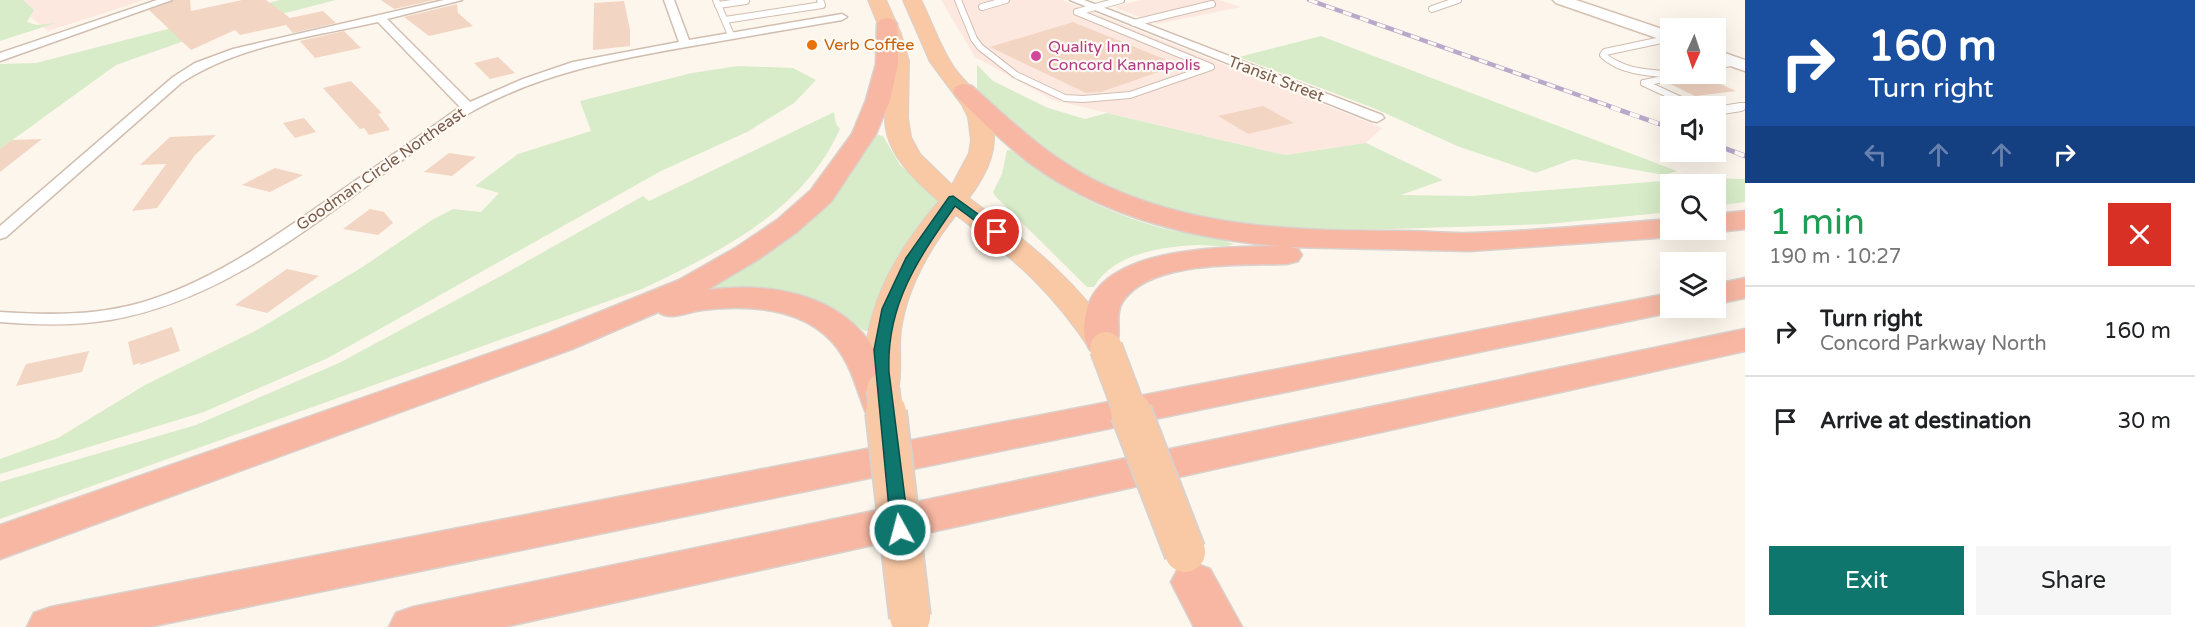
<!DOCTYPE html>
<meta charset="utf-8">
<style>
body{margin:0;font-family:"Varela Round",sans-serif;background:#f6f6f6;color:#202124;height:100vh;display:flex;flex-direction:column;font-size:22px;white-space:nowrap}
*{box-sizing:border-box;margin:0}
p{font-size:20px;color:#757577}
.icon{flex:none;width:33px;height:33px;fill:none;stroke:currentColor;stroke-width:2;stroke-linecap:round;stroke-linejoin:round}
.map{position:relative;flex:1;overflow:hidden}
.drawer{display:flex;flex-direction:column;background:#fff;width:450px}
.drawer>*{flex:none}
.guide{background:#1a4fa0;color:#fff;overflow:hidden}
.needle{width:39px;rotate:183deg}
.tools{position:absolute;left:1660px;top:18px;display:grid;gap:12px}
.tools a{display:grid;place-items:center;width:66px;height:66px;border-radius:0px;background:#fff;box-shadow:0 6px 24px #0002;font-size:30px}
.pin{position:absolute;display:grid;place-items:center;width:51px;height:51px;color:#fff;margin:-26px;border:3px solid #fff;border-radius:50%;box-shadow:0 2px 6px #0007}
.me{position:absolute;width:66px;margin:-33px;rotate:353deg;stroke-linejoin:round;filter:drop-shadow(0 0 4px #0008)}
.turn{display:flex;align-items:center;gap:21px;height:126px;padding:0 24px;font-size:27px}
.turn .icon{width:78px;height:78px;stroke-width:2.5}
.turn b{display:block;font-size:42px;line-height:51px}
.lanes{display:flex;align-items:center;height:57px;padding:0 24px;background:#0003;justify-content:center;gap:30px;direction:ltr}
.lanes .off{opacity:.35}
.round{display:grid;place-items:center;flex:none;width:63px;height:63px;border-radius:0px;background:#f6f6f6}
.overview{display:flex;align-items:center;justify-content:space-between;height:102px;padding:0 24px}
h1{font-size:36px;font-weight:600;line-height:45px;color:#1e9e55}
.cta{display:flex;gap:12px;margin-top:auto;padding:12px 24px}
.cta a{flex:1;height:69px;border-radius:0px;background:#0f766e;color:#fff;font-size:24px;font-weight:600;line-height:69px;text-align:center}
.cta a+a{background:#f6f6f6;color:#202124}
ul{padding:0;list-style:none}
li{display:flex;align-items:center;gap:18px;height:90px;padding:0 24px;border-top:2px solid #e0e0e0}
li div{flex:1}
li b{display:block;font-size:22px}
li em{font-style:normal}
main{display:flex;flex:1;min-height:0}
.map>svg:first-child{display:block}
</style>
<main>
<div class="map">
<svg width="1745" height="627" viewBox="0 0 1745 627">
<rect width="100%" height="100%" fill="#fdf6ec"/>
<g fill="#fde8e0">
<polygon points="10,0 145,0 48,31"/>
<polygon points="941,0 1062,0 1382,128 1366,143 1285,155 1053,100 975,57"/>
<polygon points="1140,0 1219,0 1241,7 1157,24 1114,7"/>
</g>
<g fill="#d8ecc9">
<polygon points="0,0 23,0 34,10 27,22 37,25 56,23 0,41"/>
<polygon points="280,0 336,0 207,33 116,65 0,149 0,64 36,63"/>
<polygon points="1321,36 1677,171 1664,175 1574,159 1536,173 1457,146 1376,109 1239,57"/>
<polygon points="977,65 993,81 1048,108 1085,119 1107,113 1285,155 1366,143 1443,180 1401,195 1472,196 1700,178 1745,179 1745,202 1716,206 1716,184 1671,184 1671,212 1547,224 1295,232 1209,223 1091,190 996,110 977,89"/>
<polygon points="738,66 793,68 816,80 794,103 747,132 661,171 328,358 204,412 0,474 0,459 58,438 145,385 257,330 361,268 432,220 453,209 481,212 499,193 475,186 518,154 591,131 580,101 692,73"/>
<path d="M834,112L836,124L840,129C803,211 720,252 642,289L0,519V482L196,425L339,363L499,277L643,196L649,201Z"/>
<path d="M879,135L883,136L900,165L937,198V202L913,235L871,330L865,331L836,312L704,290C781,245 829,216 874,136Z"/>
<path d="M1007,150H1011C1055,186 1108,214 1162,228C1185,234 1211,235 1234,244C1224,248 1209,245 1197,245C1162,247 1113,253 1094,287H1087L996,197L993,192L1002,174Z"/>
</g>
<g fill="#f3d5c3">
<polygon points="174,0 190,0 191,11 242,0 266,0 290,18 323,11 336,23 293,33 286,25 240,35 235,30 191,50 149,10"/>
<polygon points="381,0 434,0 394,9"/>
<polygon points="624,1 630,30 630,46 593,50 594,3"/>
<polygon points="457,4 458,13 473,26 429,36 404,17"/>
<polygon points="1073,22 1179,65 1101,92 1086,93 990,47"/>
<polygon points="344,31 361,48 315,58 300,41"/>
<polygon points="498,57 515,73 490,79 474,63"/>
<polygon points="1707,78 1736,91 1695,96 1668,83"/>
<polygon points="351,81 382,113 378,114 390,130 369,135 364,128 360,129 323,88"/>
<polygon points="1263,106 1294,123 1248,134 1218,116"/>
<polygon points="304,118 316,132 295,138 283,123"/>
<polygon points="216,135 195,155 157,208 132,211 166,164 140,165 170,137"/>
<polygon points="42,139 0,172 0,149 12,140"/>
<polygon points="449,153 476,157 452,176 424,172"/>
<polygon points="275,168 303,175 270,192 242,185"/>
<polygon points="370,209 384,212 393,223 378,235 343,229"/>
<polygon points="287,269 319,276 267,313 235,305"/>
<polygon points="172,327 180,351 140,365 140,363 133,365 128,342"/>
<polygon points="89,351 82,372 16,386 26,364"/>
</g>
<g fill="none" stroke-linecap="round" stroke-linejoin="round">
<g stroke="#d1beb0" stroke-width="8">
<g id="service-far1">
<polyline points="716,0 731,35"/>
<polyline points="958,0 974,39 980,47 1016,75 1065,98 1083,99 1130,95 1211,67 1077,12"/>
<polyline points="718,5 746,1"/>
<polyline points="982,7 1006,0"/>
<polyline points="1432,9 1458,0"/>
<polyline points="1077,12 1121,0"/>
<polyline points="725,20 822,5 820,0"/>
<polyline points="1134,23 1212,4"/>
<path d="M1671,38L1605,52L1603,55C1622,73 1653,73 1678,75"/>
<polyline points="1716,66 1735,62"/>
<polyline points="1644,83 1694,106"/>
<polyline points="1644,83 1687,74"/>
<polyline points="1732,108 1745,106"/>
</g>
</g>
<g stroke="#d1beb0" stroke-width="10">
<polyline id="service" points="1716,111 1741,107"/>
</g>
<g stroke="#d1beb0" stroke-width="3">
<g id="minor">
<polygon points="157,0 172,0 0,61 0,53"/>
<path d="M444,0H462L387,19L470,102L523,79L573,62L679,42L664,0H674L689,40L842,14L847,17L842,20C792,29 742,37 692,46C617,59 541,73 473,111C445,126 420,148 394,166C306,230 220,301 110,320C73,326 37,325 0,322V312C47,315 94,316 140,303C209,283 267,242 326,201C371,170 416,139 460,107L378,22C311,37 239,45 181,83L6,237L0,239V226L173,77L195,63L233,49Z"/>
<polygon points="1070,0 1084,0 1382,115 1384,118 1377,122 1372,121"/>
</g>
</g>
<g stroke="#d6c0b0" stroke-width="3">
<g id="secondary">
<polygon points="1553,0 1576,0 1671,32 1671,43 1556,3"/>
<polygon points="1716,50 1745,60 1745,71 1716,61"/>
</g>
</g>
<g stroke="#dad1cd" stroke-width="2">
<path id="trunk" d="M868,0H886L901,34L909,61L908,118L911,137L920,154L952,185L969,153L971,140L968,117L962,105L930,62L903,0H921C932,22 940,46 953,66C961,78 972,87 980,98C1006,133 992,167 969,198C1030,243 1080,283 1122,348L1118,355L1106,358L1094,355C1053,292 1016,260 956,215C930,248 907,287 901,330C898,349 904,382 895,397L883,401L871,397C864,386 865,375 865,362C867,300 900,247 939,201C914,180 885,153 885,118C885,99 890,81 888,62C886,40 876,20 868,0Z"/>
</g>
<g stroke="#dad1cd" stroke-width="3">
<g id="motorway">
<path d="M887,18L894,20L897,24L898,64L890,100L876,134L831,202L797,232L759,259L707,290C764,282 832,292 868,340C886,364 895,393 906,420L900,429L887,433L874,429C862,410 858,386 848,366C822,309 757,303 702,310C687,312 671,321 658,312L572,349L0,559V525L548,333L679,280L737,247L777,220L811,190L852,134L866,100L876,64L877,24L880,20Z"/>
<path d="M964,84L972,86C1011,121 1047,156 1094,180C1192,229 1297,231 1404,231C1426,231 1449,234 1472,233C1538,231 1605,224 1671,219V230H1685L1681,234L1671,237L1470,251L1290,247L1298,249L1302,255L1298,261L1287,264C1243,265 1151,260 1123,301C1113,316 1124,335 1114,350L1102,353L1090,350C1083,339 1083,327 1086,314C1098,245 1227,247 1280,246C1193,239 1102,216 1031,164C1004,144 980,119 956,96L953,91L956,86Z"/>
<polygon points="1745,211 1745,229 1716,232 1707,230 1716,230 1716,214"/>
<polygon points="1745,278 1745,298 1716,304 1716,284"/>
<polygon points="1671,293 1671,308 1684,308 1682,310 149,627 27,627 34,613 51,607"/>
<polygon points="1745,329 1745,351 504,627 389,627 396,613 413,607"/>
<polygon points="1194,563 1210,569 1242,627 1194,627 1171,582 1178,569"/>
</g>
</g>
<use href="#service-far1" stroke="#fff" stroke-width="6"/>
<use href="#service" stroke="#fff" stroke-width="8"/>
<use href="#minor" fill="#fff" fill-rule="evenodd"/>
<use href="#secondary" fill="#fff" fill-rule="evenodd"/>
<use href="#trunk" fill="#f9c8a4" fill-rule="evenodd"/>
<use href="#motorway" fill="#f7b7a3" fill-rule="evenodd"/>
<g stroke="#b9a8c9" stroke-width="4.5">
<polyline id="rail-far1" points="1309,0 1615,108"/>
</g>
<g stroke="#b9a8c9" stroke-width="5">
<g id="rail">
<polyline points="1611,107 1671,128"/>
<polyline points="1716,145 1745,156"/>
</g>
</g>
<use href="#rail-far1" stroke="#fffaf3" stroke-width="3" stroke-dasharray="9" stroke-linecap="butt"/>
<use href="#rail" stroke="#fffaf3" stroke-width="4" stroke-dasharray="10" stroke-linecap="butt"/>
<g stroke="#dad1cd" stroke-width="35" stroke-linecap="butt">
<g id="trunk-bridge-far1">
<polyline points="1106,348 1131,414"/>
<polyline points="883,389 886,414"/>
</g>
</g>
<g stroke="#dad1cd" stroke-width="44" stroke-linecap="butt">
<g id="trunk-bridge">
<polyline points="886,412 910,617"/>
<polyline points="1131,412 1185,552"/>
</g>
</g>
<use href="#trunk-bridge-far1" stroke="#f9c8a4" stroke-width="32"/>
<use href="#trunk-bridge" stroke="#f9c8a4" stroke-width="40"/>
</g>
<path fill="#0f766e" stroke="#0a4d48" stroke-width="1.5" d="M953,196L1003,232L997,236L993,234L955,206C918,259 886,305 889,372L909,530L906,535L900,537L894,535L891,530L874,350L882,309L906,258L949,197Z"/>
<circle fill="#e8710a" stroke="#fffaf3" stroke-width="2" cx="812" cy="45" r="6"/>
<circle fill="#d1479c" stroke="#fffaf3" stroke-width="2" cx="1036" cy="56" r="6"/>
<g text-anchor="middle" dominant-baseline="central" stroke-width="4.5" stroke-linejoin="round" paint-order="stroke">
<g font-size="16" fill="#c56008" stroke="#fffaf3" text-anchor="start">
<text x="824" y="45">Verb Coffee</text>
</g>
<g font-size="16" fill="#b23c85" stroke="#fffaf3" text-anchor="start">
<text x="1048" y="47">Quality Inn<tspan x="1048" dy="18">Concord Kannapolis</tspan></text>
</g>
<g font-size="16" fill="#7a5c4d" stroke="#fffaf3">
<text transform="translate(1276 79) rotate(21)">Transit Street</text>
<text transform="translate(381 169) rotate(-35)">Goodman Circle Northeast</text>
</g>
</g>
</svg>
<div class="tools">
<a><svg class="needle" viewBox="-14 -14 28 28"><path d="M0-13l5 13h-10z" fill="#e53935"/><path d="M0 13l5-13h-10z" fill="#757577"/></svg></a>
<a><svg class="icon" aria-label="sound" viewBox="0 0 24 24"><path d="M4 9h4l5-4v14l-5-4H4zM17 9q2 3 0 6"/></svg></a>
<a><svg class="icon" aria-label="search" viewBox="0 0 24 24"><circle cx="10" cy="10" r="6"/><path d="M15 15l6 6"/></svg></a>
<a><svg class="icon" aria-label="layers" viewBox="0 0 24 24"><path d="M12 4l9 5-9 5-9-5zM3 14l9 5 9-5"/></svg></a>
</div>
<div class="pin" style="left:997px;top:232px;background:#d93025"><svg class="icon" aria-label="arrive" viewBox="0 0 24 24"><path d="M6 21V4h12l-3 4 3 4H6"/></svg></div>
<svg class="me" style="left:900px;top:530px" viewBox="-20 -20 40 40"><circle r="17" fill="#0f766e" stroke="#fff" stroke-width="3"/><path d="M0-11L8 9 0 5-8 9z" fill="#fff"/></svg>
</div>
<section class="drawer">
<div class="guide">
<div class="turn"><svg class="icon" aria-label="right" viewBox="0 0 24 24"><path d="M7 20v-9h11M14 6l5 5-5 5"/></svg><div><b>160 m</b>Turn right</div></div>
<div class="lanes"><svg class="icon off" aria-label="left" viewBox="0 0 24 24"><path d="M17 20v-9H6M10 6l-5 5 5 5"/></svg><svg class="icon off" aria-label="ahead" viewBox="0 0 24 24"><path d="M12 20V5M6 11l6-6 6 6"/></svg><svg class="icon off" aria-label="ahead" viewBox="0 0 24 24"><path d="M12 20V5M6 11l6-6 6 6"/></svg><svg class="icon" aria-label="right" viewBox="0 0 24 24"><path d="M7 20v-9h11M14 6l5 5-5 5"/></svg></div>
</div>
<div class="overview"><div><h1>1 min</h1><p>190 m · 10:27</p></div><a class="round" style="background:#d93025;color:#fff"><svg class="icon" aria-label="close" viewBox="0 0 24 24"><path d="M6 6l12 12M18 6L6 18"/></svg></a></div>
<ul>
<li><svg class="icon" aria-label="right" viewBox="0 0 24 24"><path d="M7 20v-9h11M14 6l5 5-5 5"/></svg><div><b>Turn right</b><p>Concord Parkway North</p></div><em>160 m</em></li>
<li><svg class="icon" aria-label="arrive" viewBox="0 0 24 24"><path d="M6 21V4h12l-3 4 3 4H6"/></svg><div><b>Arrive at destination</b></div><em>30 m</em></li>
</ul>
<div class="cta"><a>Exit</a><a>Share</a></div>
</section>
</main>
